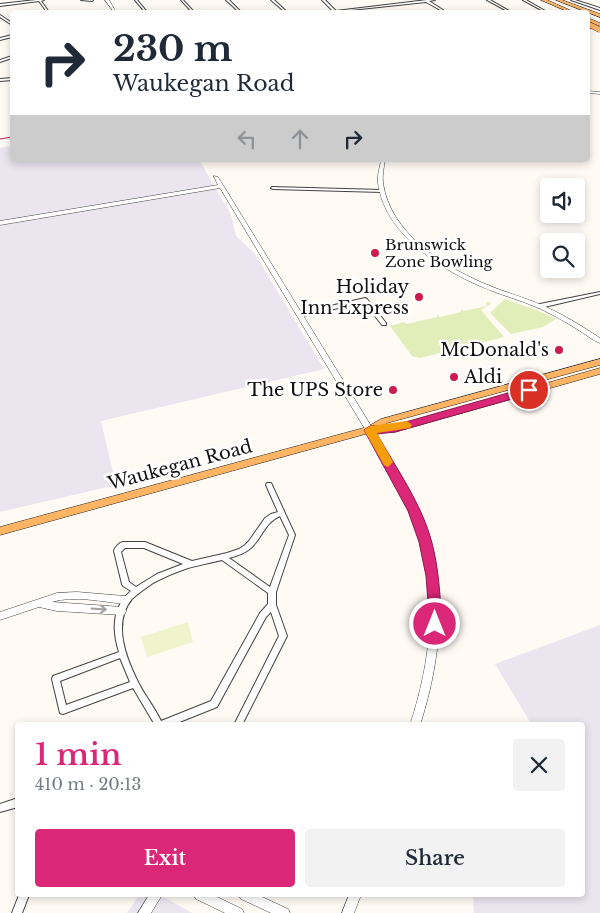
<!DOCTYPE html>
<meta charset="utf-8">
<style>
body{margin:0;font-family:"Libre Baskerville",serif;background:#f2f2f3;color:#1f2937;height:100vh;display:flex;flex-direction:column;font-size:19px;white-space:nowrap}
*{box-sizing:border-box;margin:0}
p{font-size:16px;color:#747a83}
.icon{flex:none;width:28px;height:28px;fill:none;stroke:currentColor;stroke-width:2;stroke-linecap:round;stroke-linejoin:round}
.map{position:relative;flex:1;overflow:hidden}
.sheet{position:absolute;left:15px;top:722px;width:570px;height:175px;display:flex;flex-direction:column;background:#fff;border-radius:5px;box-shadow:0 2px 8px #0003}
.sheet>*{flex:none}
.banner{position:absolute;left:10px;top:10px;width:580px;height:152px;border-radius:5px;box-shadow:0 2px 8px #0003;background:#fff;color:#1f2937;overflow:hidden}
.buttons{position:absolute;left:540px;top:178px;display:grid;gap:10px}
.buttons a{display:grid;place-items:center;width:45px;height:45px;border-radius:5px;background:#fff;box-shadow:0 2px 8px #0003;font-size:25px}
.pin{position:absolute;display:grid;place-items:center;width:42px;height:42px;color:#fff;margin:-21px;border:2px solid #fff;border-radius:50%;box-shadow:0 1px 5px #0007}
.me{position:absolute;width:55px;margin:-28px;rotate:0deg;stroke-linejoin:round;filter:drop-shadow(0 0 4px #0008)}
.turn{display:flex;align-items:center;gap:18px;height:105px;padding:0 20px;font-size:22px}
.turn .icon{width:65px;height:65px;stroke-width:2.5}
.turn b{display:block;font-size:35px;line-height:42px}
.lanes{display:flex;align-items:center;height:48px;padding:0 20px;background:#0003;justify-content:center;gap:25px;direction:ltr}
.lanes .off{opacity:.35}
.round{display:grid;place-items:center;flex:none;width:52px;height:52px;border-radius:5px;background:#f2f2f3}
.headline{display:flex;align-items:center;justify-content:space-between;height:85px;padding:0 20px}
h1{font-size:30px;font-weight:600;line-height:38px;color:#db2777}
.button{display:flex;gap:10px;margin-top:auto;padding:10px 20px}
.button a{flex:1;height:58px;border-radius:5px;background:#db2777;color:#fff;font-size:20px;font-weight:600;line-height:58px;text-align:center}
.button a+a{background:#f2f2f3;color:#1f2937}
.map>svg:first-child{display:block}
</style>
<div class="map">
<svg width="600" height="913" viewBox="0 0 600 913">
<rect width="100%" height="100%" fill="#fffaf4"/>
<g fill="#ebe5ef">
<polygon points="12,146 12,160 197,160 201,163 231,215 236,236 255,254 324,369 101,421 116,485 0,512 0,148"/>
<polygon points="600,625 600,913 474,913 473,895 582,895 582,725 532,725 495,664"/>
<polygon points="139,895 160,895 192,913 127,913"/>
</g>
<g fill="#e1eeb9">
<polygon points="505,299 541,312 556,319 543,327 511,334 490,313"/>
<polygon points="489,302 491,304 481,310 504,337 420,358 412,356 390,326 404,322 407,324 437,317 437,314 440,317 461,312 461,309 464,311 487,306 486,303"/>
</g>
<polygon fill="#eff4cc" points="188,622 193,642 147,657 141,637"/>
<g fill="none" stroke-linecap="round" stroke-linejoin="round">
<g stroke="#434343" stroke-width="2">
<g id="minor">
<polygon points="36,0 44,0 41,1 49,12 47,12 39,1 0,6 0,4"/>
<polygon points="81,0 93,0 92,1"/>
<polygon points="135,0 137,0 147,12 145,12"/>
<polygon points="181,0 183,0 194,12 192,12"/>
<polygon points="226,0 229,0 241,12 239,12"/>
<polygon points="271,0 274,0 287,12 285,12"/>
<polygon points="322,0 325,0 336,11 427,0 435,0 429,1 446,12 444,12 426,2 332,12 333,11"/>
<polygon points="487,0 490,0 511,12 509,12"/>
<polygon points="523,0 526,0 547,12 545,12"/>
<polygon points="571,0 575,0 600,8 600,10"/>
<polygon points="0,15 12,23 12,25 0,17"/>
<polygon points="12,35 12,37 0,40 0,38"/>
<polygon points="12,56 12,58 0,62 0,60"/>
<polygon points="12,78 12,80 0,81 0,79"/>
<polygon points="272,187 382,190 384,191 382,192 273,189 271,188"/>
<polygon points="600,292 600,294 540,308 537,306 540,304"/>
<polygon points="365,298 367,299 386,323 386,325 382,325 364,302 300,317 297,315 300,313"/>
<path d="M267,483H271L272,485L295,535L276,592V605L287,636L242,725H234L279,636L271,612L266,617L217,707L172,725H155L133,688L63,714L60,713L52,679L53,676L119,652C112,630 112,607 131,591L123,586L122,584L114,551C115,547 119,543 123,542H145L192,561L227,553L239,549L245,545L249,541L265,518L271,514L278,512L266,485ZM280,516L289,535L270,587L229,558C237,556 245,553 251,548C262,538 265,522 280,516ZM125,548H144L183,564L157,574L136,587L129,582L121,552ZM222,560L268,593V604L260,613L211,701L161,721C155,708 145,696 138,682C126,658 112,623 132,599C138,593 146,588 153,583C164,577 176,572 188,568C199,565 210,563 222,560ZM120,658L130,682L66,705L60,681Z"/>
<polygon points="18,798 18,807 0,812 0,804"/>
<polygon points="19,895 29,895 22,913 12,913"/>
</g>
</g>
<g stroke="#434343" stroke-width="1">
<g id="tertiary">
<polygon points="105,0 109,0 116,12 114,12"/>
<polygon points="588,91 600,92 600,94 588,93"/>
<path d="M381,160H385C384,167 382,175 383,183C390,232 441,265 483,283C503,292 524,297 544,306C564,315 582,326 600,338V343C592,340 585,334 577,329C566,322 553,315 541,309C521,300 500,295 480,286C438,268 384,232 378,183C377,175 380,167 381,160Z"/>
<path d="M214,176L218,177L384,447C399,472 415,498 425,525C448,591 441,660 420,725H410C431,661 440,588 416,523C409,504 399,486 389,469L220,188L0,225V221L218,185L214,177Z"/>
<path d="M77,592L125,596L128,597L129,600L128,603L125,604C104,602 73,595 52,602L122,607L125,608L126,611L125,614L122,615L57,611L39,607L0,620V612L57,593Z"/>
<polygon points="149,895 162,895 151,913 138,913"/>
<polygon points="194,895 213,895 242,909 244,913 225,913 196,899"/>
<polygon points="239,895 258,895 288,909 290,913 271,913 241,899"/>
<polygon points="349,895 361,895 354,913 342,913"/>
</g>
</g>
<g stroke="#212121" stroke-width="1">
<g id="primary">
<polygon points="541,0 547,0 574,12 569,12"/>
<polygon points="556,0 562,0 600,14 600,17"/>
<polygon points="588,18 600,23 600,26 588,21"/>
<polygon points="600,359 600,365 387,423 383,426 395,426 600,368 600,374 395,432 369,433 0,535 0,527 367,427 381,419"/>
</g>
</g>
<use href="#minor" fill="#fff" fill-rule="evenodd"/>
<use href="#tertiary" fill="#fff" fill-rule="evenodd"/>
<use href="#primary" fill="#ffb464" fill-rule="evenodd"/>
<g stroke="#cc1c4e" stroke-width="1">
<polyline points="588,29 600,27"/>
<polyline points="0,139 12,137"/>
</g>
<g stroke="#212121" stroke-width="5.5" stroke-linecap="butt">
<polyline id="primary-bridge" points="588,24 600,30"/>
</g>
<use href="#primary-bridge" stroke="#ffb464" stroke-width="5"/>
</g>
<defs><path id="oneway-shaft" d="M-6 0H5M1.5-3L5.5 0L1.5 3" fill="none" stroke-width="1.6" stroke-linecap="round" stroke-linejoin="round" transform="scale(1.25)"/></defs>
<use stroke="#9f9f9f" href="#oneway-shaft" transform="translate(99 609) rotate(4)"/>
<path fill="#db2777" stroke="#8e194d" d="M529,387L535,390L533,393L395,432L377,434C396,468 422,504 432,543C439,570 440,596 442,624L440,628H430L426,576L419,542L408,511L364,430L370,426L395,425Z"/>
<polygon fill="#f59e0b" points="407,421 412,425 410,428 377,433 393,462 388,467 384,465 364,430 370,426"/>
<g fill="#cc1c4e" stroke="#fff" stroke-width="2">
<circle cx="375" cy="253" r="5"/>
<circle cx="419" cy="297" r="5"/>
<circle cx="559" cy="350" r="5"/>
<circle cx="454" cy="377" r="5"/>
<circle cx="393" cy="390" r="5"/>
</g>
<g text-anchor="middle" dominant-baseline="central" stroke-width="5" stroke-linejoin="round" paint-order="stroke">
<g font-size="15" fill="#101010" stroke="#fff" text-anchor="start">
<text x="385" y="244">Brunswick<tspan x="385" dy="17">Zone Bowling</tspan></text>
</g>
<g font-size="18" fill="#101010" stroke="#fff" text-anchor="end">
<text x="409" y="287">Holiday<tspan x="409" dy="21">Inn Express</tspan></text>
<text x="549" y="350">McDonald's</text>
<text x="464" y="377" text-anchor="start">Aldi</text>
<text x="383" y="390">The UPS Store</text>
</g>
<g font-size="18" fill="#101010" stroke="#fff">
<text transform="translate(180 465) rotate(-15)">Waukegan Road</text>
</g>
</g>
</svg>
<div class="buttons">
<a><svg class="icon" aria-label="sound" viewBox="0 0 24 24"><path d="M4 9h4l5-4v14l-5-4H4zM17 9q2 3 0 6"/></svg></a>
<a><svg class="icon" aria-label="search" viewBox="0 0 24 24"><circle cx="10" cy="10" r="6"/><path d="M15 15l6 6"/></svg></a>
</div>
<div class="pin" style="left:529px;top:390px;background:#d93025"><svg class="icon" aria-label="arrive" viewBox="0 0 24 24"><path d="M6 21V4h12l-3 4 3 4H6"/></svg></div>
<svg class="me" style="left:435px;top:624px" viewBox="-20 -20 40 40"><circle r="17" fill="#db2777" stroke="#fff" stroke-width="3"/><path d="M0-11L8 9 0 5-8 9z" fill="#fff"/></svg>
<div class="banner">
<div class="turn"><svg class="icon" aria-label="right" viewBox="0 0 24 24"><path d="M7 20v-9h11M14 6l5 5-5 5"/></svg><div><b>230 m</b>Waukegan Road</div></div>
<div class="lanes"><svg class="icon off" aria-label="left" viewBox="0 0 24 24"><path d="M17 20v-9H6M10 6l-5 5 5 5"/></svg><svg class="icon off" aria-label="ahead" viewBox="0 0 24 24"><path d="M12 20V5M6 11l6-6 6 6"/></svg><svg class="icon" aria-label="right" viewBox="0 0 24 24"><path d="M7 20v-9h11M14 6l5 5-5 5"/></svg></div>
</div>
<section class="sheet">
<div class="headline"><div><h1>1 min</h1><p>410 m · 20:13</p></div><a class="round"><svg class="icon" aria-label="close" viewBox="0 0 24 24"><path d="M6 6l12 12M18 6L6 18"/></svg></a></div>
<div class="button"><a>Exit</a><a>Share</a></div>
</section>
</div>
